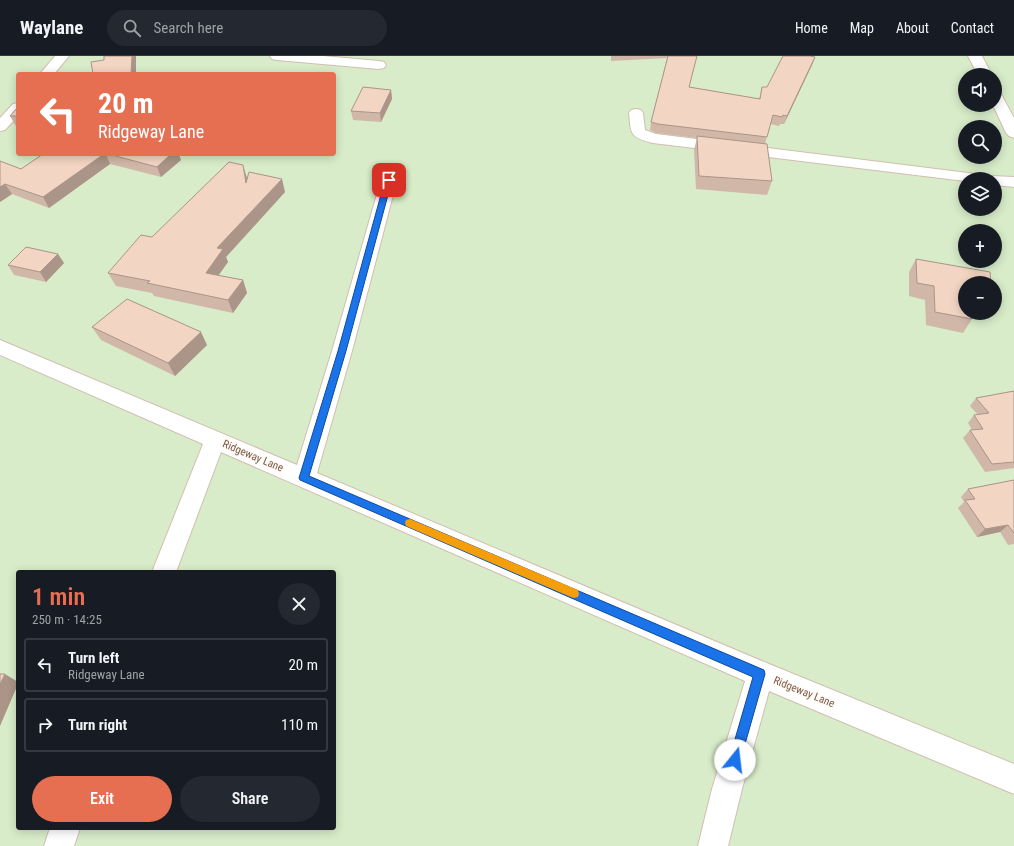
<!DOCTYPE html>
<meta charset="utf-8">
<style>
body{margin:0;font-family:"Roboto Condensed",sans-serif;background:#242831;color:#f1f3f6;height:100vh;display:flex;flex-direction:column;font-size:15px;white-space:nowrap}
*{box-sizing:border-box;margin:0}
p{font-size:13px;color:#9ea1a6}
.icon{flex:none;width:22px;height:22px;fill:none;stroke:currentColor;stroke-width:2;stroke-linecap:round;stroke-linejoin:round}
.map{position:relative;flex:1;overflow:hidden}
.sheet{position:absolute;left:16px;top:514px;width:320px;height:260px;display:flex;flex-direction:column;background:#171b24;border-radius:4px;box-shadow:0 2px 10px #0003}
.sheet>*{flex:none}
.hud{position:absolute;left:16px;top:16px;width:320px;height:84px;border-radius:4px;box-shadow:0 2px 10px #0003;background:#e76f51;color:#fff;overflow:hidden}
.fabs{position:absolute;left:958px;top:12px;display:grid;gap:8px}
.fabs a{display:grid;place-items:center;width:44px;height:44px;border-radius:50%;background:#171b24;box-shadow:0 2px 10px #0003;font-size:20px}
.pin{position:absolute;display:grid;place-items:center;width:34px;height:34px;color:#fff;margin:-17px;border-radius:8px;box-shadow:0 2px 6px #0006}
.me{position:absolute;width:44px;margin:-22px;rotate:16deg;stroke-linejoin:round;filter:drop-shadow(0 0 3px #0008)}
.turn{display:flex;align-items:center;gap:14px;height:84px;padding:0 16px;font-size:18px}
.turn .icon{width:52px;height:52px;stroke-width:2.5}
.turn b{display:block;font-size:28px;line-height:34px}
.round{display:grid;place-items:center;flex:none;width:42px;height:42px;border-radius:21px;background:#242831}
.overview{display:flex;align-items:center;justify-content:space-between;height:68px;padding:0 16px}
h1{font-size:24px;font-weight:600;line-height:30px;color:#e76f51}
.primary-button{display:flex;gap:8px;margin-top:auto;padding:8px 16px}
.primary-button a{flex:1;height:46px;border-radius:24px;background:#e76f51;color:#fff;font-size:16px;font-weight:600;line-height:46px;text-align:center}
.primary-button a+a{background:#242831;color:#f1f3f6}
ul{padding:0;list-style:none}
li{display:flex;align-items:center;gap:12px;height:54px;margin:0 8px 6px;padding:0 8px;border:2px solid #363941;border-radius:4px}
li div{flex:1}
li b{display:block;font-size:15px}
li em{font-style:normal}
header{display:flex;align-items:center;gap:24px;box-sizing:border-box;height:56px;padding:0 20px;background:#171b24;border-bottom:1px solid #363941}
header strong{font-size:19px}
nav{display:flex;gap:22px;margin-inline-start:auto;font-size:14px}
.search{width:280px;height:36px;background:#242831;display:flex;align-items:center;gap:10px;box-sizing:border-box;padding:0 14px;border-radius:22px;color:#9ea1a6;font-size:15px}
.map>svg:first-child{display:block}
</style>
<header>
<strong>Waylane</strong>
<div class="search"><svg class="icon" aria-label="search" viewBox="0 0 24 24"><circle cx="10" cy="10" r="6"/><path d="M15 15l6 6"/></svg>Search here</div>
<nav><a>Home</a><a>Map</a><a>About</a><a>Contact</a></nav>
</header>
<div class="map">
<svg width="1014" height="790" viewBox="0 0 1014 790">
<rect width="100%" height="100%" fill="#fdf6ec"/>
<path fill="#d8ecc9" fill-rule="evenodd" d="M0,0H1014V790H0ZM18,18H334V98H18ZM965,19H995V49H965ZM965,71H995V101H965ZM965,123H995V153H965ZM965,175H995V205H965ZM965,227H995V257H965ZM18,516H334V772H18Z"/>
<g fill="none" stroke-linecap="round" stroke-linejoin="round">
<g stroke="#d1beb0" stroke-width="2">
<g id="minor">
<polygon points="55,0 69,0 54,18 40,18"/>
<polygon points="270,0 323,0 379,5 384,6 386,9 384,12 379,13 277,4 272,3"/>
<polygon points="968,0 982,0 992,19 978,19"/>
<polygon points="995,35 1000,36 1014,62 1014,82 1009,80 1006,77 993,49 995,49"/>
<polygon points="18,47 18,60 5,74 0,75 0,62 13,48"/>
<path d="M636,53L641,54L643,57L645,74L656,78L992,120L1014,121V131L995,129V123H965V125L653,87C630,81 631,79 629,57L631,54Z"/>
<polygon points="389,119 395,121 397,124 352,295 317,417 769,608 1014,708 1014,738 769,635 742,733 728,790 698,790 712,733 745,625 221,396 176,516 152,516 203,388 0,299 0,284 297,409 332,295 381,124 383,121"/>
<polygon points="50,772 80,772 74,790 44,790"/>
</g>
</g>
<use href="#minor" fill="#fff" fill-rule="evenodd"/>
</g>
<g fill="#d1b7a8">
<polygon points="611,0 697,0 689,31 759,43 762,31 767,31 815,1 812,9 784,68 780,68 779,70 770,68 765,88 772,125 767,139 696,133 694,94 697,82 656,77 650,74 651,66 667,2 611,5"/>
<polygon points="391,34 392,43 381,66 353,64 351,55"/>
<polygon points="18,51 18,70 16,70 10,60"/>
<polygon points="43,98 180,98 179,99 181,104 161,121 110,108 49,152 12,138 0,146 0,105 21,113"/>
<polygon points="247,123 285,136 226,201 228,206 218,219 243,224 247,237 233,257 154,240 152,237 116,230 108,217 152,181"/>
<polygon points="58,198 64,207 46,226 14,219 8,209"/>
<polygon points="916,203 965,227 965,257 986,257 984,260 972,258 972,263 963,277 926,269 925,244 909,240 909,216"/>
<polygon points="92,271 207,289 175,320 101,284"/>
<polygon points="1014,335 1014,412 985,416 963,382 970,374 972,374 968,367 974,359 978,359 970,350 976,342"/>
<polygon points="1014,424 1014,488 1008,489 1000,476 977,481 958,452 964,446 961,441 968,433"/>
</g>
<g fill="#aa9588">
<polygon points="132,0 136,0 136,18 131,17"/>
<polygon points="815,1 812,9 784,68 787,60"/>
<polygon points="391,34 392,43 381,66 380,57"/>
<polygon points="104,98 106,98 110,108 49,152 43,141"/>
<polygon points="171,98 180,98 179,99 181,104 161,121 157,111"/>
<polygon points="243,109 247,122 250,140 246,127"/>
<polygon points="282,123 285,136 226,201 228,206 211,230 206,217 217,192"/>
<polygon points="5,128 12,138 0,146 0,131"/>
<polygon points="58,198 64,207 46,226 40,216"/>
<polygon points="243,224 247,237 233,257 228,244"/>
<polygon points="201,276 207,289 175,320 168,307"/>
<polygon points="1008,469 1000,476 977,481 985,473"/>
<polygon points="5,618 18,626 18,628 0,670 0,628"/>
</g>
<g fill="#f3d5c3" stroke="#aa9588">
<polygon points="104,0 132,0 131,17 139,17 139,18 93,18 91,6 104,4"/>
<polygon points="668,0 697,0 689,31 760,43 762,31 767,31 783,0 810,0 815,1 787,60 783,59 782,61 773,59 767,81 658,68 651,66"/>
<polygon points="363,31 391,34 380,57 351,55"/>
<polygon points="18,51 18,60 10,60"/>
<polygon points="697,80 767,88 772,125 699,120"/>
<polygon points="43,98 104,98 43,141 5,128 0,131 0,105 21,113"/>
<polygon points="108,98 171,98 157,111"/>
<polygon points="229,106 243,109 246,127 249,116 282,123 217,192 223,193 206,217 243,224 228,244 147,227 150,225 108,217 141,179 152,181"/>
<polygon points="26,191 58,198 40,216 8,209"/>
<polygon points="916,203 990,216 991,227 965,227 965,257 971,257 972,263 935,256 934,230 917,227"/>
<polygon points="127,243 201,276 168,307 92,271"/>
<polygon points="1014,335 1014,406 992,408 970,374 983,373 974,359 989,357 976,342"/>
<polygon points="1014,424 1014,477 1008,469 985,473 965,444 975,443 968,433"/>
<polygon points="0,618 5,618 0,628"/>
</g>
<polygon fill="#1a73e8" stroke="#114b97" points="389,122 392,124 346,295 309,420 764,614 765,618 739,709 735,710 731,709 729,704 753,621 300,424 299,422 338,295 385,124"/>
<polygon fill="#f59e0b" points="410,463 578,534 579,538 578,541 574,542 571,541 406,470 405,467 406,464"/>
<g text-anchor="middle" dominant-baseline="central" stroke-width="3" stroke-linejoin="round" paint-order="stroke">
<g font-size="11" fill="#7a5c4d" stroke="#fffaf3">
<text transform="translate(253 400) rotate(23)">Ridgeway Lane</text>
<text transform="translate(804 636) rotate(22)">Ridgeway Lane</text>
</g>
</g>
</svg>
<div class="fabs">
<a><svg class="icon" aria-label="sound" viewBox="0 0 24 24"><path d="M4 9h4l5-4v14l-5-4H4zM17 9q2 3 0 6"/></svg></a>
<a><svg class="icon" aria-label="search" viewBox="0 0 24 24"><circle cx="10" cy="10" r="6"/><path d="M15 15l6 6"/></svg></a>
<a><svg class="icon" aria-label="layers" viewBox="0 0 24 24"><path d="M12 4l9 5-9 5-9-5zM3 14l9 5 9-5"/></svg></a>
<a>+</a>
<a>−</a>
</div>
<div class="pin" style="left:389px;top:124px;background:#d93025"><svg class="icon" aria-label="arrive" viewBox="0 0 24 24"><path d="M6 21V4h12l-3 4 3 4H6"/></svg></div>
<svg class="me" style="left:735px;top:704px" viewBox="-20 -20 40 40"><circle r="19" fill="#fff"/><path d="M0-13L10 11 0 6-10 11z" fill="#1a73e8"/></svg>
<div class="hud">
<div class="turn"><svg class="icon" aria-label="left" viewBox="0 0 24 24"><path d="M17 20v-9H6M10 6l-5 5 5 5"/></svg><div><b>20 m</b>Ridgeway Lane</div></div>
</div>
<section class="sheet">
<div class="overview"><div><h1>1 min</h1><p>250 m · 14:25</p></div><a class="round"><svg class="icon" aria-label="close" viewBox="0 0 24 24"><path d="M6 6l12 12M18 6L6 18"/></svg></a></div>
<ul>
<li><svg class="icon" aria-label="left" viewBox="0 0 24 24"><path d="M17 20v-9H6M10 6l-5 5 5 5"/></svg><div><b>Turn left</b><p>Ridgeway Lane</p></div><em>20 m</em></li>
<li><svg class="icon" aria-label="right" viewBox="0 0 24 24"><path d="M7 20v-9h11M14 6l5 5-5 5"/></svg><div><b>Turn right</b></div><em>110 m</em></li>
</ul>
<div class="primary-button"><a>Exit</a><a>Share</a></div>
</section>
</div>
